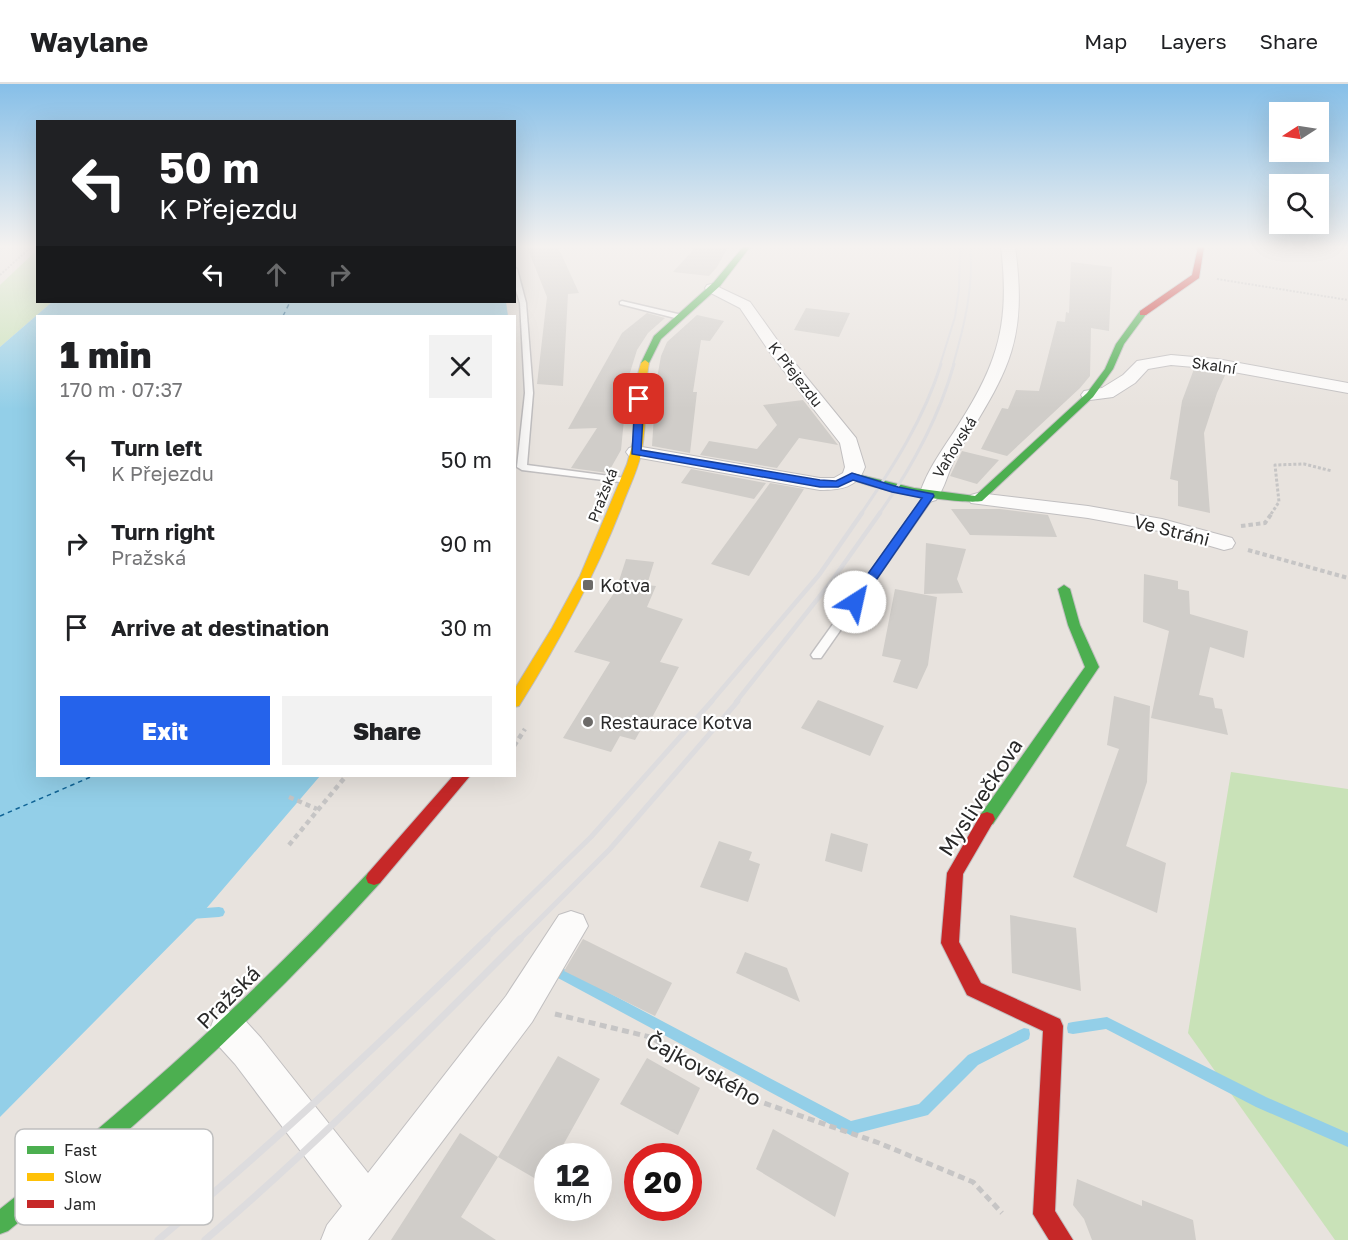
<!DOCTYPE html>
<meta charset="utf-8">
<style>
body{margin:0;font-family:"Golos Text",sans-serif;background:#f2f2f2;color:#202124;height:100vh;display:flex;flex-direction:column;font-size:22px;white-space:nowrap}
*{box-sizing:border-box;margin:0}
p{font-size:20px;color:#757577}
.icon{flex:none;width:33px;height:33px;fill:none;stroke:currentColor;stroke-width:2;stroke-linecap:round;stroke-linejoin:round}
.map{position:relative;flex:1;overflow:hidden}
.details{position:absolute;left:36px;top:231px;width:480px;height:462px;display:flex;flex-direction:column;background:#fff;border-radius:0px;box-shadow:0 6px 24px #0002}
.details>*{flex:none}
.banner{position:absolute;left:36px;top:36px;width:480px;height:183px;border-radius:0px;box-shadow:0 6px 24px #0002;background:#202124;color:#fff;overflow:hidden}
.needle{width:39px;rotate:258deg}
.controls{position:absolute;left:1269px;top:18px;display:grid;gap:12px}
.controls a{display:grid;place-items:center;width:60px;height:60px;border-radius:0px;background:#fff;box-shadow:0 6px 24px #0002;font-size:30px}
.speed{position:absolute;left:534px;top:1059px;display:flex;gap:12px;font-size:30px;font-weight:700;text-align:center}
.speed>*{display:grid;place-content:center;width:78px;height:78px;border-radius:50%;background:#fff;box-shadow:0 6px 24px #0002;line-height:1}
.speed small{font-size:15px;font-weight:400}
.speed .limit{border:9px solid #d22;background:#fff;color:#111}
.pin{position:absolute;display:grid;place-items:center;width:51px;height:51px;color:#fff;margin:-26px;border-radius:12px;box-shadow:0 3px 9px #0006}
.me{position:absolute;width:66px;margin:-33px;rotate:35deg;stroke-linejoin:round;filter:drop-shadow(0 0 4px #0008)}
.turn{display:flex;align-items:center;gap:21px;height:126px;padding:0 24px;font-size:27px}
.turn .icon{width:78px;height:78px;stroke-width:2.5}
.turn b{display:block;font-size:42px;line-height:51px}
.lanes{display:flex;align-items:center;height:57px;padding:0 24px;background:#0003;justify-content:center;gap:30px;direction:ltr}
.lanes .off{opacity:.35}
.round{display:grid;place-items:center;flex:none;width:63px;height:63px;border-radius:0px;background:#f2f2f2}
.head{display:flex;align-items:center;justify-content:space-between;height:102px;padding:0 24px}
h1{font-size:36px;font-weight:800;line-height:45px}
.primary-button{display:flex;gap:12px;margin-top:auto;padding:12px 24px}
.primary-button a{flex:1;height:69px;border-radius:0px;background:#2563eb;color:#fff;font-size:24px;font-weight:800;line-height:69px;text-align:center}
.primary-button a+a{background:#f2f2f2;color:#202124}
ul{padding:0;list-style:none}
li{display:flex;align-items:center;gap:18px;height:84px;padding:0 24px}
li div{flex:1}
li b{display:block;font-size:22px}
li em{font-style:normal}
header{display:flex;align-items:center;gap:36px;box-sizing:border-box;height:84px;padding:0 30px;background:#fff;border-bottom:2px solid #e0e0e0}
header strong{font-size:28px}
nav{display:flex;gap:33px;margin-inline-start:auto;font-size:21px}
.map>svg:first-child{display:block}
</style>
<header>
<strong>Waylane</strong>
<nav><a>Map</a><a>Layers</a><a>Share</a></nav>
</header>
<div class="map">
<svg width="1348" height="1156" viewBox="0 0 1348 1156">
<rect width="100%" height="100%" fill="#e8e3de"/>
<g fill="#c9e2b8">
<polygon points="37,166 38,218 52,218 0,263 0,201"/>
<polygon points="1231,688 1348,705 1348,1156 1335,1156 1188,949"/>
</g>
<polygon fill="#93cfe8" points="52,218 506,218 508,232 38,232 38,692 320,692 205,826 0,1033 0,263"/>
<g fill="none" stroke-linecap="round" stroke-linejoin="round">
<g fill="#93cfe8" fill-rule="evenodd">
<polygon points="219,823 223,824 225,828 223,832 219,833 191,835 187,834 185,830 187,826 191,825"/>
<polygon points="562,884 851,1037 919,1020 968,971 1024,944 1029,945 1030,950 1029,955 978,981 928,1031 850,1051 558,894 556,890 558,886"/>
<polygon points="1107,933 1266,1013 1348,1049 1348,1063 1256,1023 1106,945 1073,950 1068,949 1067,944 1068,939 1073,938"/>
</g>
<g stroke="#106496" stroke-width="1.5" stroke-dasharray="4.5 4" stroke-linecap="butt">
<polyline points="283,232 290,218"/>
<polyline points="0,732 93,692"/>
</g>
</g>
<g fill="#d0cdc9">
<polygon points="527,163 558,163 579,209 568,210 563,302 537,300 547,213"/>
<polygon points="696,163 728,163 717,183 709,192 673,188"/>
<polygon points="1071,178 1112,183 1109,247 1091,244 1090,292 1080,304 1007,372 981,365 1002,324 1008,325 1016,306 1039,307 1057,237 1065,238 1066,228 1069,229"/>
<polygon points="806,224 850,229 839,253 794,246"/>
<polygon points="647,229 665,234 648,249 637,266 628,295 621,366 608,389 571,384 597,344 568,345 622,249"/>
<polygon points="697,231 724,237 710,257 701,256 693,308 697,308 690,369 652,362 656,300 661,272 667,258"/>
<polygon points="1194,285 1226,289 1217,309 1204,349 1210,429 1178,422 1178,397 1170,395 1182,317"/>
<polygon points="803,316 838,361 799,354 777,384 700,371 709,357 757,365 777,341 763,321"/>
<polygon points="962,367 999,376 977,400 950,392"/>
<polygon points="691,385 766,399 754,415 681,399"/>
<polygon points="770,399 804,405 749,492 711,480"/>
<polygon points="951,425 1000,425 1048,431 1057,453 970,451"/>
<polygon points="926,459 966,465 957,495 963,509 924,510"/>
<polygon points="626,475 654,478 647,501 656,502 647,523 683,535 660,578 679,583 648,641 644,640 635,656 620,652 611,668 563,654 610,578 574,568 616,506"/>
<polygon points="1144,490 1178,497 1178,505 1189,507 1190,530 1248,547 1244,574 1210,563 1199,611 1213,614 1215,624 1222,625 1228,651 1151,634 1169,547 1143,538"/>
<polygon points="895,505 937,513 928,581 917,605 893,598 901,576 882,572"/>
<polygon points="1114,612 1150,622 1147,698 1126,762 1166,779 1157,829 1073,793 1119,665 1107,661"/>
<polygon points="818,616 884,642 870,672 801,644"/>
<polygon points="831,749 868,760 862,788 825,777"/>
<polygon points="719,757 752,768 749,776 760,780 748,818 700,803"/>
<polygon points="1010,831 1076,844 1081,907 1012,889"/>
<polygon points="583,855 672,899 655,932 564,887"/>
<polygon points="745,868 787,884 800,918 736,889"/>
<polygon points="558,972 600,995 557,1072 548,1072 548,1102 498,1073"/>
<polygon points="647,974 700,1004 678,1051 620,1020"/>
<polygon points="773,1045 849,1089 835,1133 756,1085"/>
<polygon points="460,1049 498,1073 461,1133 496,1156 391,1156"/>
<polygon points="1077,1095 1142,1122 1142,1116 1193,1136 1196,1156 1092,1156 1084,1135 1073,1121"/>
</g>
<g fill="none" stroke-linecap="round" stroke-linejoin="round">
<g stroke="#c1bfc0" stroke-width="3">
<g id="lane">
<polygon points="514,183 517,185 526,219 533,309 527,381 625,394 630,397 628,399 522,386 517,383 525,309 520,219 514,200"/>
<polygon points="622,217 682,231 683,233 679,235 620,220 620,218"/>
<polygon points="929,409 934,412 821,574 813,574 811,571 813,568 926,410"/>
</g>
</g>
<g stroke="#c1bfc0" stroke-width="2">
<g id="street">
<path d="M1001,163H1015C1029,264 1004,292 955,374C948,388 945,404 936,416L929,418L922,416L919,412C927,385 944,364 959,340C999,278 1010,237 1001,163Z"/>
<path d="M712,200L750,218L785,267L856,354L865,383C858,404 840,406 820,406L629,372L626,368L629,364L636,362L820,394H834L843,389L845,383L840,359L773,273L740,224L707,207L705,204L707,201Z"/>
<polygon points="1171,271 1217,275 1348,299 1348,309 1217,285 1171,281 1148,285 1135,299 1113,313 1090,316 1084,315 1081,311 1084,307 1102,304 1123,291 1137,277"/>
<polygon points="978,409 1088,422 1162,435 1232,454 1235,459 1232,464 1224,466 1159,447 1088,434 971,419 968,415 971,411"/>
<polygon points="571,827 583,831 588,842 532,938 368,1156 321,1156 327,1141 342,1122 235,980 215,958 210,945 215,932 228,927 241,932 261,954 368,1089 506,912 559,831"/>
</g>
</g>
<g stroke="#c1bfc0" stroke-width="2">
<g id="fast">
<polygon points="743,163 750,163 720,202 661,255 648,281 642,281 641,279 654,252 714,198"/>
<path d="M1140,227L1147,229L1124,260L1113,285L1093,313L982,417C960,421 863,405 847,392L852,389L914,404L975,412L1087,309L1105,285L1116,260Z"/>
<polygon points="1064,501 1070,505 1080,541 1099,583 993,740 987,742 981,740 979,735 981,730 1085,583 1068,541 1058,505"/>
<path d="M374,787L380,789L382,794L380,799C265,926 141,1040 8,1147L0,1150V1125C131,1022 254,911 368,789Z"/>
</g>
</g>
<g stroke="#c1bfc0" stroke-width="2">
<path id="slow" d="M645,276L649,279C643,309 648,340 641,370C637,388 628,405 622,422C595,492 559,558 519,622L514,623V606L552,544L580,492L627,380L633,358L638,290L641,279Z"/>
</g>
<g stroke="#c1bfc0" stroke-width="2">
<g id="jam">
<polygon points="1198,163 1204,163 1199,194 1146,231 1140,231 1140,227 1192,191"/>
<polygon points="453,692 470,692 380,799 374,801 368,799 366,794 368,789"/>
<polygon points="987,728 993,730 995,735 963,790 959,858 981,899 1060,935 1063,942 1055,1127 1073,1156 1049,1156 1033,1130 1043,947 967,911 941,859 947,789 981,730"/>
</g>
</g>
<g stroke="#c6c5c5" stroke-width="2" stroke-dasharray="2 1.5" stroke-linecap="butt">
<polyline points="0,191 31,163"/>
<polyline points="1217,195 1348,216"/>
</g>
<polyline stroke="#c6c5c5" stroke-width="3" stroke-dasharray="3 2" stroke-linecap="butt" points="1271,430 1279,418 1275,381 1304,380 1332,387"/>
<g stroke="#c6c5c5" stroke-width="4" stroke-dasharray="4.5 3" stroke-linecap="butt">
<polyline points="1241,442 1265,439 1272,429"/>
<polyline points="1248,466 1348,494"/>
</g>
<g stroke="#c6c5c5" stroke-width="4.5" stroke-dasharray="5 4" stroke-linecap="butt">
<polyline points="514,662 525,645"/>
<polyline points="289,713 317,725"/>
<polyline points="289,761 346,692"/>
</g>
<polyline stroke="#c6c5c5" stroke-width="5" stroke-dasharray="7 4.5" stroke-linecap="butt" points="555,930 650,953 758,1017 879,1059 973,1098 1002,1129"/>
<use href="#lane" fill="#fcfbfa" fill-rule="evenodd"/>
<use href="#street" fill="#fcfbfa" fill-rule="evenodd"/>
<use href="#fast" fill="#4caf50" fill-rule="evenodd"/>
<use href="#slow" fill="#ffc107" fill-rule="evenodd"/>
<use href="#jam" fill="#c62828" fill-rule="evenodd"/>
<g stroke="#dddcde" stroke-width="2">
<polyline points="0,168 6,163"/>
<polyline points="940,281 955,233 959,206 960,163"/>
<path d="M953,281C964,243 974,203 970,163"/>
</g>
<g stroke="#dddcde" stroke-width="3">
<path d="M861,430C893,383 924,335 941,280"/>
<path d="M879,430C911,385 939,333 954,280"/>
</g>
<g stroke="#dddcde" stroke-width="4.5">
<polyline points="711,618 819,491 862,429"/>
<polyline points="736,618 831,498 880,429"/>
</g>
<g stroke="#dddcde" stroke-width="5">
<polyline points="485,856 591,753 712,617"/>
<polyline points="519,856 610,765 738,617"/>
</g>
<g stroke="#dddcde" stroke-width="7">
<path d="M158,1156C272,1061 380,959 487,855"/>
<path d="M205,1156C316,1062 418,957 520,855"/>
</g>
</g>
<linearGradient id="sky" x2="0" y2="1"><stop stop-color="#86bfe8"/><stop offset="0.5" stop-color="#f5f2f0"/><stop offset="1" stop-color="#f5f2f0" stop-opacity="0"/></linearGradient>
<rect width="1348" height="325" fill="url(#sky)"/>
<polygon fill="#2563eb" stroke="#184099" stroke-width="1.5" points="639,312 644,315 641,366 820,396 836,397 852,389 898,403 933,410 934,412 859,521 850,521 848,518 850,515 922,414 892,408 853,396 838,403 820,403 632,370 635,315"/>
<g fill="#6c6a68" stroke="#fff" stroke-width="2">
<rect x="582" y="495" width="12" height="12" rx="3"/>
<circle cx="588" cy="638" r="6"/>
</g>
<g text-anchor="middle" dominant-baseline="central" stroke-width="4.5" stroke-linejoin="round" paint-order="stroke">
<g font-size="15" fill="#292929" stroke="#fff">
<text transform="translate(1214 281) rotate(8)">Skalní</text>
<text transform="translate(796 290) rotate(52)">K Přejezdu</text>
<text transform="translate(954 363) rotate(-58)">Vaňovská</text>
<text transform="translate(602 411) rotate(-69)">Pražská</text>
</g>
<g font-size="18" fill="#292929" stroke="#fff">
<text transform="translate(1172 446) rotate(14)">Ve Stráni</text>
</g>
<g font-size="18" fill="#292929" stroke="#fff" text-anchor="start">
<text x="600" y="501">Kotva</text>
<text x="600" y="638">Restaurace Kotva</text>
</g>
<g font-size="21" fill="#292929" stroke="#fff">
<text transform="translate(980 713) rotate(-57)">Myslivečkova</text>
<text transform="translate(228 913) rotate(-45)">Pražská</text>
<text transform="translate(704 985) rotate(29)">Čajkovského</text>
</g>
</g>
<rect x="15" y="1045" width="198" height="96" rx="9" fill="#fff" stroke="#bfbfbf" stroke-width="1.5"/>
<rect x="27" y="1062" width="27" height="8" fill="#4caf50"/>
<rect x="27" y="1089" width="27" height="8" fill="#ffc107"/>
<rect x="27" y="1116" width="27" height="8" fill="#c62828"/>
<g font-size="16" fill="#292929">
<text x="64" y="1072">Fast</text>
<text x="64" y="1099">Slow</text>
<text x="64" y="1126">Jam</text>
</g>
</svg>
<div class="controls">
<a><svg class="needle" viewBox="-14 -14 28 28"><path d="M0-13l5 13h-10z" fill="#e53935"/><path d="M0 13l5-13h-10z" fill="#757577"/></svg></a>
<a><svg class="icon" aria-label="search" viewBox="0 0 24 24"><circle cx="10" cy="10" r="6"/><path d="M15 15l6 6"/></svg></a>
</div>
<div class="speed"><div>12<small>km/h</small></div><div class="limit">20</div></div>
<div class="pin" style="left:639px;top:315px;background:#d93025"><svg class="icon" aria-label="arrive" viewBox="0 0 24 24"><path d="M6 21V4h12l-3 4 3 4H6"/></svg></div>
<svg class="me" style="left:855px;top:518px" viewBox="-20 -20 40 40"><circle r="19" fill="#fff"/><path d="M0-13L10 11 0 6-10 11z" fill="#2563eb"/></svg>
<div class="banner">
<div class="turn"><svg class="icon" aria-label="left" viewBox="0 0 24 24"><path d="M17 20v-9H6M10 6l-5 5 5 5"/></svg><div><b>50 m</b>K Přejezdu</div></div>
<div class="lanes"><svg class="icon" aria-label="left" viewBox="0 0 24 24"><path d="M17 20v-9H6M10 6l-5 5 5 5"/></svg><svg class="icon off" aria-label="ahead" viewBox="0 0 24 24"><path d="M12 20V5M6 11l6-6 6 6"/></svg><svg class="icon off" aria-label="right" viewBox="0 0 24 24"><path d="M7 20v-9h11M14 6l5 5-5 5"/></svg></div>
</div>
<section class="details">
<div class="head"><div><h1>1 min</h1><p>170 m · 07:37</p></div><a class="round"><svg class="icon" aria-label="close" viewBox="0 0 24 24"><path d="M6 6l12 12M18 6L6 18"/></svg></a></div>
<ul>
<li><svg class="icon" aria-label="left" viewBox="0 0 24 24"><path d="M17 20v-9H6M10 6l-5 5 5 5"/></svg><div><b>Turn left</b><p>K Přejezdu</p></div><em>50 m</em></li>
<li><svg class="icon" aria-label="right" viewBox="0 0 24 24"><path d="M7 20v-9h11M14 6l5 5-5 5"/></svg><div><b>Turn right</b><p>Pražská</p></div><em>90 m</em></li>
<li><svg class="icon" aria-label="arrive" viewBox="0 0 24 24"><path d="M6 21V4h12l-3 4 3 4H6"/></svg><div><b>Arrive at destination</b></div><em>30 m</em></li>
</ul>
<div class="primary-button"><a>Exit</a><a>Share</a></div>
</section>
</div>
